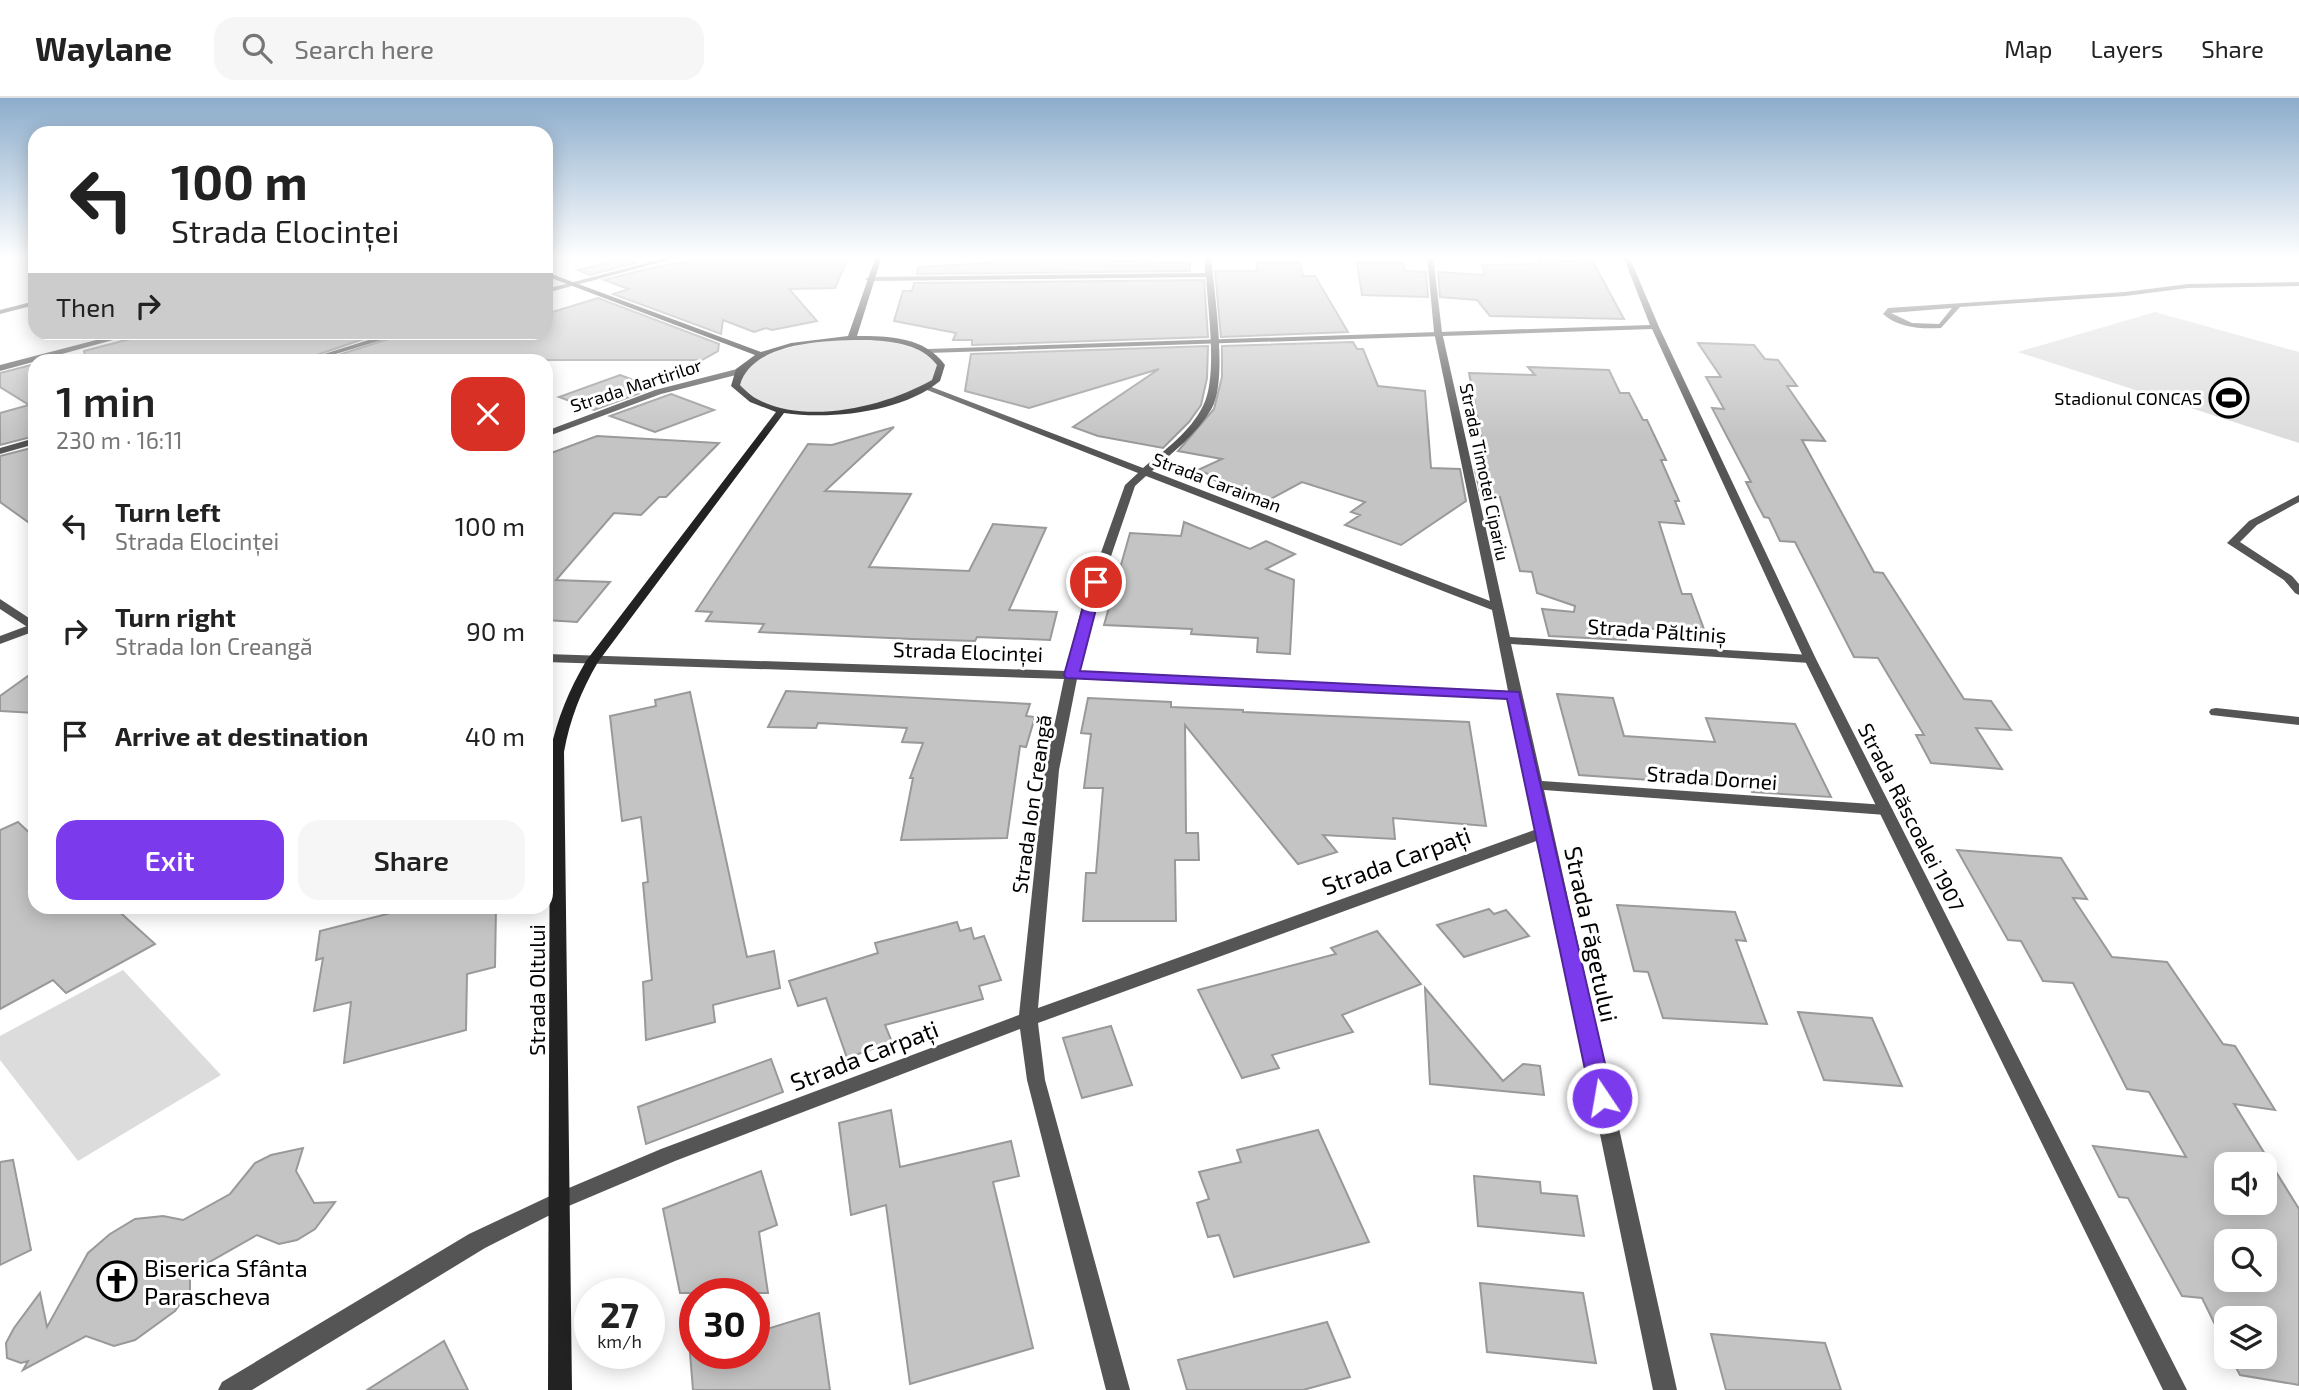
<!DOCTYPE html>
<meta charset="utf-8">
<style>
body{margin:0;font-family:"Exo 2",sans-serif;background:#f6f6f6;color:#222;height:100vh;display:flex;flex-direction:column;font-size:26px;white-space:nowrap}
*{box-sizing:border-box;margin:0}
p{font-size:23px;color:#767676}
.icon{flex:none;width:38px;height:38px;fill:none;stroke:currentColor;stroke-width:2;stroke-linecap:round;stroke-linejoin:round}
.map{position:relative;flex:1;overflow:hidden}
.panel{position:absolute;left:28px;top:256px;width:525px;height:560px;display:flex;flex-direction:column;background:#fff;border-radius:21px;box-shadow:0 4px 18px #0003}
.panel>*{flex:none}
.hud{position:absolute;left:28px;top:28px;width:525px;height:214px;border-radius:21px;box-shadow:0 4px 18px #0003;background:#fff;color:#222;overflow:hidden}
.buttons{position:absolute;left:2214px;top:1054px;display:grid;gap:14px}
.buttons a{display:grid;place-items:center;width:63px;height:63px;border-radius:14px;background:#fff;box-shadow:0 4px 18px #0003;font-size:35px}
.speed{position:absolute;left:574px;top:1180px;display:flex;gap:14px;font-size:35px;font-weight:700;text-align:center}
.speed>*{display:grid;place-content:center;width:91px;height:91px;border-radius:50%;background:#fff;box-shadow:0 4px 18px #0003;line-height:1}
.speed small{font-size:18px;font-weight:400}
.speed .limit{border:10px solid #d22;background:#fff;color:#111}
.pin{position:absolute;display:grid;place-items:center;width:60px;height:60px;color:#fff;margin:-30px;border:4px solid #fff;border-radius:50%;box-shadow:0 2px 7px #0007}
.me{position:absolute;width:77px;margin:-38px;rotate:348deg;stroke-linejoin:round;filter:drop-shadow(0 0 5px #0008)}
.turn{display:flex;align-items:center;gap:24px;height:147px;padding:0 28px;font-size:32px}
.turn .icon{width:91px;height:91px;stroke-width:2.5}
.turn b{display:block;font-size:49px;line-height:60px}
.then{display:flex;align-items:center;height:66px;padding:0 28px;background:#0003;gap:14px;font-size:26px}
.round{display:grid;place-items:center;flex:none;width:74px;height:74px;border-radius:21px;background:#f6f6f6}
.summary{display:flex;align-items:center;justify-content:space-between;height:119px;padding:0 28px}
h1{font-size:42px;font-weight:600;line-height:52px}
.action{display:flex;gap:14px;margin-top:auto;padding:14px 28px}
.action a{flex:1;height:80px;border-radius:21px;background:#7c3aed;color:#fff;font-size:28px;font-weight:600;line-height:80px;text-align:center}
.action a+a{background:#f6f6f6;color:#222}
ul{padding:0;list-style:none}
li{display:flex;align-items:center;gap:21px;height:105px;padding:0 28px}
li div{flex:1}
li b{display:block;font-size:26px}
li em{font-style:normal}
header{display:flex;align-items:center;gap:42px;box-sizing:border-box;height:98px;padding:0 35px;background:#fff;border-bottom:2px solid #e0e0e0}
header strong{font-size:33px}
nav{display:flex;gap:38px;margin-inline-start:auto;font-size:24px}
.search{width:490px;height:63px;background:#f6f6f6;display:flex;align-items:center;gap:18px;box-sizing:border-box;padding:0 24px;border-radius:21px;color:#767676;font-size:26px}
.map>svg:first-child{display:block}
</style>
<header>
<strong>Waylane</strong>
<div class="search"><svg class="icon" aria-label="search" viewBox="0 0 24 24"><circle cx="10" cy="10" r="6"/><path d="M15 15l6 6"/></svg>Search here</div>
<nav><a>Map</a><a>Layers</a><a>Share</a></nav>
</header>
<div class="map">
<svg width="2299" height="1292" viewBox="0 0 2299 1292">
<rect width="100%" height="100%" fill="#fff"/>
<g fill="#dcdcdc">
<polygon points="2155,214 2299,254 2299,345 2018,254"/>
<path d="M871,240L918,248L941,267L936,283C884,303 819,331 763,307C754,303 744,296 735,290L737,274C781,244 820,243 871,240Z"/>
<polygon points="123,872 221,977 78,1063 0,962 0,938"/>
</g>
<g fill="#c4c4c4" stroke="#999" stroke-width="2" fill-rule="evenodd">
<polygon points="717,158 849,158 835,190 789,191 817,223 772,232 766,230 754,234 723,222 721,236 613,196 629,191 604,182 655,169"/>
<polygon points="993,159 1190,165 1190,173 917,176 918,169 990,165"/>
<polygon points="622,161 635,165 590,177 578,172"/>
<polygon points="1539,162 1593,164 1624,221 1490,218 1477,202 1440,199 1438,174 1485,177 1482,167 1540,166"/>
<polygon points="1256,164 1300,165 1303,178 1315,178 1348,234 1221,239 1215,173 1257,173"/>
<polygon points="1357,164 1403,165 1405,173 1426,174 1428,199 1362,197"/>
<polygon points="1204,182 1208,239 972,247 972,242 953,242 956,235 894,223 903,193 912,193 914,185"/>
<polygon points="598,200 719,246 718,253 702,262 323,262 410,234 498,234 509,239 522,234 546,234 546,216"/>
<polygon points="144,234 384,234 302,262 190,262 176,257 154,262 86,262 84,253 134,240"/>
<polygon points="1353,244 1357,251 1363,251 1378,288 1425,293 1431,370 1460,371 1466,403 1401,447 1345,427 1360,417 1351,414 1365,404 1302,384 1267,403 1214,382 1218,380 1198,372 1222,361 1178,353 1214,311 1222,279 1222,248"/>
<polygon points="1698,245 1754,247 1765,261 1778,262 1797,288 1787,288 1825,343 1802,342 1874,474 1883,475 1964,601 1991,603 2011,632 1976,630 2002,671 1931,665 1916,637 1924,637 1878,560 1854,559 1795,444 1780,443 1769,420 1764,419 1757,406 1746,384 1751,384 1712,310 1724,311 1706,279 1721,279"/>
<polygon points="1208,248 1207,280 1201,307 1189,324 1163,350 1098,338 1073,329 1159,271 1029,310 965,293 971,256"/>
<polygon points="35,266 35,338 0,347 0,315 29,307 0,289 0,275"/>
<polygon points="1528,269 1609,272 1620,295 1629,295 1643,322 1647,322 1666,362 1661,362 1679,403 1675,403 1684,426 1659,424 1682,496 1691,496 1705,534 1627,529 1626,542 1549,538 1542,511 1574,514 1575,508 1537,495 1532,474 1520,473 1500,399 1481,399 1475,372 1488,373 1469,275 1535,277"/>
<polygon points="620,277 654,290 594,312 559,299"/>
<polygon points="671,296 714,312 655,334 610,318"/>
<polygon points="894,329 825,393 911,396 869,469 969,473 993,426 1046,430 1009,512 1057,514 1050,542 977,539 975,543 912,541 759,534 764,526 706,523 712,514 696,513 808,346 832,347"/>
<polygon points="597,338 719,345 666,399 659,399 641,417 614,415 556,482 610,484 577,524 546,522 546,357"/>
<polygon points="35,349 35,429 0,404 0,358"/>
<polygon points="1184,424 1250,451 1266,443 1295,456 1266,471 1294,482 1290,556 1257,554 1258,540 1191,536 1192,531 1104,527 1130,435 1181,438"/>
<polygon points="35,573 35,615 0,613 0,598"/>
<polygon points="786,593 1030,606 1026,618 1035,619 1026,649 1020,648 1007,740 901,742 913,680 910,680 923,645 902,644 907,630 818,625 816,630 768,629"/>
<polygon points="690,594 747,859 774,853 780,890 713,907 715,924 646,942 643,884 652,882 643,785 648,784 641,719 622,723 610,618 656,608 655,602"/>
<polygon points="1557,596 1613,600 1624,638 1715,644 1706,620 1795,626 1831,699 1752,694 1750,689 1579,677"/>
<polygon points="1088,600 1171,604 1171,609 1243,612 1243,614 1469,624 1486,728 1393,720 1395,741 1323,737 1337,754 1298,766 1185,627 1186,735 1198,735 1199,762 1175,762 1176,823 1083,823 1086,775 1096,775 1103,690 1084,690 1091,636 1081,635"/>
<polygon points="18,724 35,740 35,808 113,808 155,846 66,895 53,882 0,911 0,732"/>
<path d="M1957,752L2061,760L2087,801L2073,800L2112,859L2167,864L2223,946L2235,948L2275,1012L2234,1006L2299,1111V1287L2240,1277L2230,1258H2264V1220H2226V1249L2202,1200L2182,1198L2128,1100L2119,1099L2093,1048L2186,1059L2149,994L2127,991L2073,885L2043,883L2021,843L2008,842ZM2226,1066H2264V1104H2226ZM2226,1143H2264V1181H2226Z"/>
<polygon points="1617,807 1735,814 1746,843 1736,842 1767,926 1663,920 1648,874 1634,873"/>
<polygon points="391,808 496,808 495,869 467,876 466,932 344,965 351,904 314,913 323,860 316,862 320,833 391,815"/>
<polygon points="1489,811 1494,816 1506,812 1529,838 1464,859 1437,827"/>
<polygon points="957,824 960,833 971,830 974,841 984,838 1001,882 979,888 983,901 885,927 892,944 847,960 826,900 798,908 789,883 878,855 875,845"/>
<polygon points="1377,833 1421,886 1342,917 1353,934 1272,957 1279,970 1242,980 1198,892 1336,856 1331,850"/>
<polygon points="1425,890 1503,983 1523,966 1540,968 1544,997 1430,986"/>
<polygon points="1798,914 1872,920 1902,988 1824,982"/>
<polygon points="1111,928 1132,987 1082,1000 1063,940"/>
<polygon points="771,961 783,994 646,1046 638,1009"/>
<polygon points="891,1012 900,1069 1011,1043 1019,1078 993,1084 1033,1250 910,1286 886,1107 851,1117 839,1025"/>
<polygon points="1318,1032 1369,1144 1234,1179 1219,1137 1208,1139 1197,1105 1209,1101 1199,1074 1241,1064 1237,1052"/>
<polygon points="303,1050 296,1073 314,1105 335,1104 315,1131 297,1142 279,1146 257,1137 190,1175 190,1192 175,1213 135,1242 114,1248 86,1238 23,1272 28,1263 21,1265 7,1260 6,1245 14,1230 40,1195 47,1229 88,1155 110,1136 135,1121 163,1118 183,1122 230,1096 255,1065 271,1057"/>
<polygon points="13,1062 31,1152 0,1167 0,1064"/>
<polygon points="761,1073 777,1127 759,1134 768,1195 680,1195 663,1111"/>
<polygon points="1474,1078 1540,1084 1541,1095 1577,1098 1584,1138 1478,1128"/>
<polygon points="1480,1185 1583,1195 1596,1265 1487,1254"/>
<polygon points="819,1215 830,1292 693,1292 690,1255 754,1255 754,1235"/>
<polygon points="1327,1224 1350,1279 1303,1292 1187,1292 1178,1262"/>
<polygon points="1711,1236 1825,1245 1841,1292 1726,1292"/>
<polygon points="444,1243 468,1292 367,1292"/>
</g>
<g fill="none" stroke-linecap="round" stroke-linejoin="round">
<g fill="#555" fill-rule="evenodd">
<path d="M2299,184V188L2188,190L2125,198L1960,209L1941,230C1920,231 1899,230 1883,216L1888,210L2125,194L2188,186ZM1952,210L1939,226L1912,225L1891,215Z"/>
<polygon points="2299,397 2299,404 2257,427 2240,444 2292,478 2299,486 2299,497 2295,495 2284,482 2227,445 2249,423"/>
<polygon points="2216,610 2299,619 2299,627 2211,617 2209,614 2211,611"/>
</g>
<g fill="#555" fill-rule="evenodd">
<polygon points="28,158 35,158 35,162 29,159"/>
<polygon points="674,158 684,158 546,195 546,191"/>
<path d="M1205,158H1211C1214,194 1228,280 1212,310C1197,336 1173,354 1152,373L1490,503L1434,234L1427,158H1433L1442,234L1510,539L1810,557L1816,561L1810,565L1511,546L1542,683L1886,707L1893,712L1886,717L1544,692L1677,1292H1653L1539,742L1038,925L1045,982L1130,1292H1106L1027,982L1020,931L675,1063L564,1110L485,1150L252,1292H218L222,1284L469,1136L550,1098L661,1051L1019,917L1045,672L1064,581L546,564V556L1066,573L1082,508L1125,387L1138,375L922,290L929,288L1143,370C1165,352 1190,334 1203,308C1218,279 1208,213 1206,179L869,183L865,181L869,179L1205,175ZM1146,378L1492,512L1508,593L1078,573L1094,508L1135,388ZM1077,581L1510,601L1537,731L1038,910L1059,672Z"/>
<polygon points="35,203 35,207 0,216 0,212"/>
<polygon points="127,234 142,234 0,273 0,267"/>
<polygon points="394,234 408,234 316,262 305,262"/>
<polygon points="35,340 35,346 0,356 0,350"/>
<polygon points="0,501 35,524 35,534 0,511"/>
</g>
<g fill="#555" fill-rule="evenodd">
<polygon points="1623,158 1629,158 1659,229 1816,561 2187,1292 2163,1292 1804,561 1652,231 928,255 924,253 928,251 1650,227"/>
<polygon points="737,271 741,274 740,276 661,296 546,339 546,333 655,292"/>
<polygon points="35,525 35,533 0,546 0,538"/>
</g>
<path fill="#222" fill-rule="evenodd" d="M876,158H882L857,238C889,238 925,239 945,267L940,283C903,314 831,322 784,315L598,564C581,593 570,621 564,654L572,1292H548L550,654C557,621 569,592 586,563L776,314L750,304L731,288L736,271L755,257L546,178V174L761,254L791,245L848,238ZM871,242C895,244 921,246 937,267L932,282C886,308 807,328 757,301C751,298 745,292 740,287C753,242 832,242 871,242Z"/>
</g>
<linearGradient id="sky" x2="0" y2="1"><stop stop-color="#8cadcc"/><stop offset="0.47" stop-color="#fff"/><stop offset="1" stop-color="#fff" stop-opacity="0"/></linearGradient>
<rect width="2299" height="339" fill="url(#sky)"/>
<polygon fill="#7c3aed" stroke="#51269a" stroke-width="2" points="1096,480 1103,484 1080,573 1519,594 1613,1000 1610,1006 1602,1009 1594,1006 1591,1000 1507,601 1066,580 1064,577 1090,484"/>
<defs>
<g id="stadium-ring" transform="scale(2.0125)"><circle r="9.5" fill="#fff" stroke="#000" stroke-width="1.5"/><path d="M0-5a6.5 5 0 1 0 0 10a6.5 5 0 1 0 0-10ZM-3.5-1.8h7v3.6h-7Z" fill="#000"/></g>
<g id="church-ring" transform="scale(2.0125)"><circle r="9.5" fill="#fff" stroke="#000" stroke-width="1.5"/><path d="M-1.2-6h2.4v3.5h3.3v2.4h-3.3V6h-2.4V-.1h-3.3v-2.4h3.3Z" fill="#000"/></g>
</defs>
<g fill-rule="evenodd">
<use href="#stadium-ring" x="2229" y="300"/>
<use href="#church-ring" x="117" y="1183"/>
</g>
<g text-anchor="middle" dominant-baseline="central" stroke-width="6" stroke-linejoin="round" paint-order="stroke">
<g font-size="18" fill="#000" stroke="#fff">
<text transform="translate(636 287) rotate(-18)">Strada Martirilor</text>
<text transform="translate(1485 374) rotate(78)">Strada Timotei Cipariu</text>
<text transform="translate(1217 384) rotate(21)">Strada Caraiman</text>
</g>
<g font-size="18" fill="#000" stroke="#fff" text-anchor="end">
<text x="2202" y="300">Stadionul CONCAS</text>
</g>
<g font-size="21" fill="#000" stroke="#fff">
<text transform="translate(1657 532) rotate(4)">Strada Păltiniș</text>
<text transform="translate(968 553) rotate(2)">Strada Elocinței</text>
<text transform="translate(1712 679) rotate(4)">Strada Dornei</text>
<text transform="translate(1031 706) rotate(-82)">Strada Ion Creangă</text>
<text transform="translate(1912 719) rotate(63)">Strada Răscoalei 1907</text>
<text transform="translate(536 892) rotate(-90)">Strada Oltului</text>
</g>
<g font-size="24" fill="#000" stroke="#fff">
<text transform="translate(1396 762) rotate(-20)">Strada Carpați</text>
<text transform="translate(1592 836) rotate(78)">Strada Făgetului</text>
<text transform="translate(864 957) rotate(-21)">Strada Carpați</text>
</g>
<g font-size="24" fill="#000" stroke="#fff" text-anchor="start">
<text x="144" y="1169">Biserica Sfânta<tspan x="144" dy="28">Parascheva</tspan></text>
</g>
</g>
</svg>
<div class="buttons">
<a><svg class="icon" aria-label="sound" viewBox="0 0 24 24"><path d="M4 9h4l5-4v14l-5-4H4zM17 9q2 3 0 6"/></svg></a>
<a><svg class="icon" aria-label="search" viewBox="0 0 24 24"><circle cx="10" cy="10" r="6"/><path d="M15 15l6 6"/></svg></a>
<a><svg class="icon" aria-label="layers" viewBox="0 0 24 24"><path d="M12 4l9 5-9 5-9-5zM3 14l9 5 9-5"/></svg></a>
</div>
<div class="speed"><div>27<small>km/h</small></div><div class="limit">30</div></div>
<div class="pin" style="left:1096px;top:484px;background:#d93025"><svg class="icon" aria-label="arrive" viewBox="0 0 24 24"><path d="M6 21V4h12l-3 4 3 4H6"/></svg></div>
<svg class="me" style="left:1602px;top:1000px" viewBox="-20 -20 40 40"><circle r="17" fill="#7c3aed" stroke="#fff" stroke-width="3"/><path d="M0-11L8 9 0 5-8 9z" fill="#fff"/></svg>
<div class="hud">
<div class="turn"><svg class="icon" aria-label="left" viewBox="0 0 24 24"><path d="M17 20v-9H6M10 6l-5 5 5 5"/></svg><div><b>100 m</b>Strada Elocinței</div></div>
<div class="then">Then<svg class="icon" aria-label="right" viewBox="0 0 24 24"><path d="M7 20v-9h11M14 6l5 5-5 5"/></svg></div>
</div>
<section class="panel">
<div class="summary"><div><h1>1 min</h1><p>230 m · 16:11</p></div><a class="round" style="background:#d93025;color:#fff"><svg class="icon" aria-label="close" viewBox="0 0 24 24"><path d="M6 6l12 12M18 6L6 18"/></svg></a></div>
<ul>
<li><svg class="icon" aria-label="left" viewBox="0 0 24 24"><path d="M17 20v-9H6M10 6l-5 5 5 5"/></svg><div><b>Turn left</b><p>Strada Elocinței</p></div><em>100 m</em></li>
<li><svg class="icon" aria-label="right" viewBox="0 0 24 24"><path d="M7 20v-9h11M14 6l5 5-5 5"/></svg><div><b>Turn right</b><p>Strada Ion Creangă</p></div><em>90 m</em></li>
<li><svg class="icon" aria-label="arrive" viewBox="0 0 24 24"><path d="M6 21V4h12l-3 4 3 4H6"/></svg><div><b>Arrive at destination</b></div><em>40 m</em></li>
</ul>
<div class="action"><a>Exit</a><a>Share</a></div>
</section>
</div>
